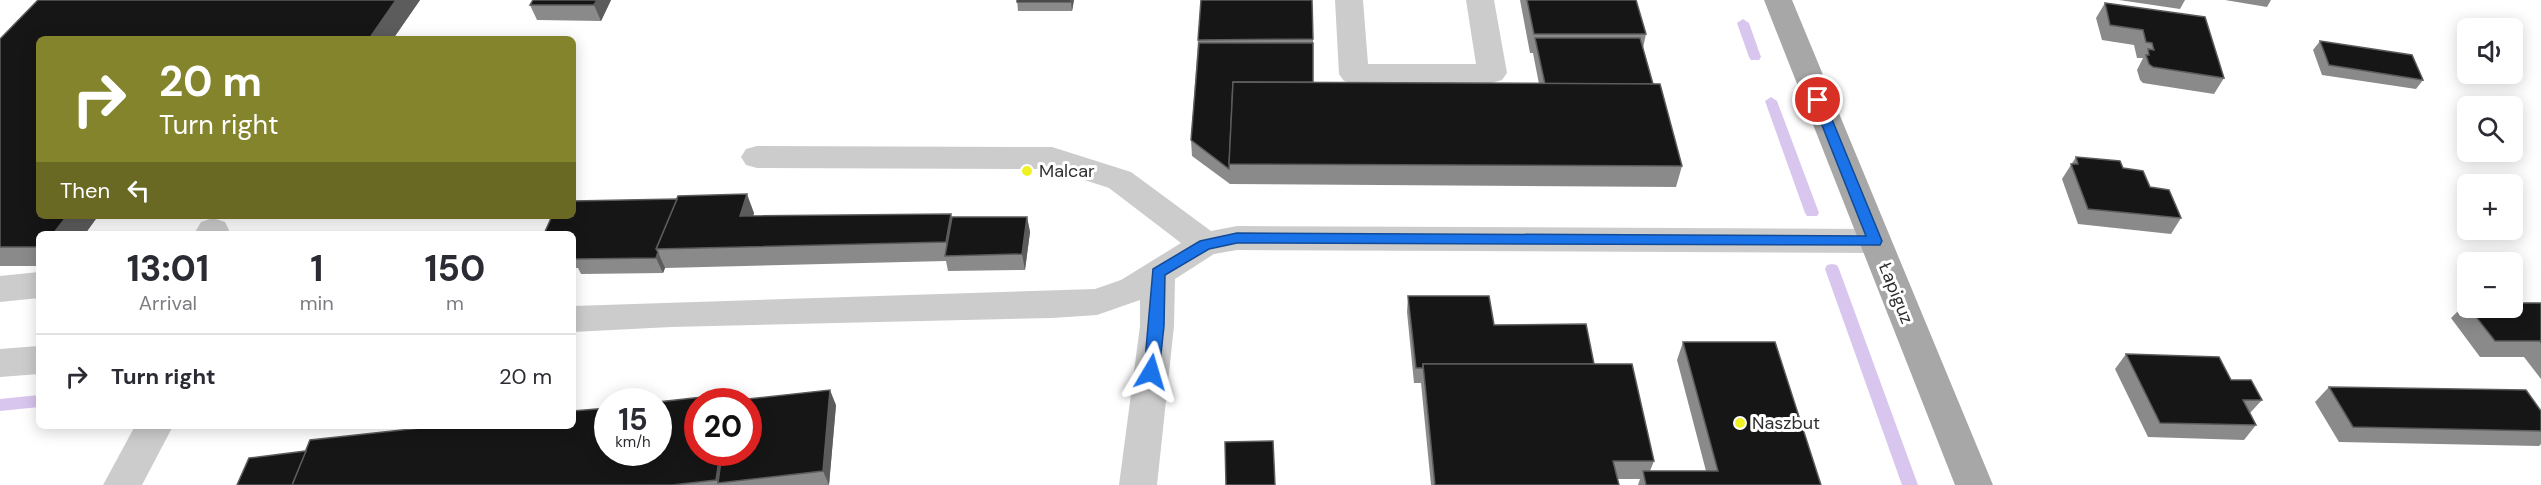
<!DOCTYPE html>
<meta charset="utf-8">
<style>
body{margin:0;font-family:"DM Sans",sans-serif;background:#f2f2f3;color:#2b2b33;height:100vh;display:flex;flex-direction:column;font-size:22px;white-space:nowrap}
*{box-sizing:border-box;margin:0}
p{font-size:20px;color:#7c7c81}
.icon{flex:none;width:33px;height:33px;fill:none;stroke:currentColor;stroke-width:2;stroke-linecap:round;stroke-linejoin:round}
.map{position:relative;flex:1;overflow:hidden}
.side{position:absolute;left:36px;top:231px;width:540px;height:198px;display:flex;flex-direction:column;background:#fff;border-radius:9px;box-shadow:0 3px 15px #0003}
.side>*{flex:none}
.hud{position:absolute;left:36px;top:36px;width:540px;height:183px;border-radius:9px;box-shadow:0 3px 15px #0003;background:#84842d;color:#fff;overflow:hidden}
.controls{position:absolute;left:2457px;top:18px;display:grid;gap:12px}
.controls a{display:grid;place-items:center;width:66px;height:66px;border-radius:9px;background:#fff;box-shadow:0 3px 15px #0003;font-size:30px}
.speed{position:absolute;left:594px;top:388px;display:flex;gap:12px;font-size:30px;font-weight:700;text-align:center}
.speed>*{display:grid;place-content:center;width:78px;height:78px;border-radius:50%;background:#fff;box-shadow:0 3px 15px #0003;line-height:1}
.speed small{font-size:15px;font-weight:400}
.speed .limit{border:9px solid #d22;background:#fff;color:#111}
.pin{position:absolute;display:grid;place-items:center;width:51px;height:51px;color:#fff;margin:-26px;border:3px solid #fff;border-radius:50%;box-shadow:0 2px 6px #0007}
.me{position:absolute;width:66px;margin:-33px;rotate:7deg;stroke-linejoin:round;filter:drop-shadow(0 0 4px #0008)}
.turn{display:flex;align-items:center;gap:21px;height:126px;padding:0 24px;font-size:27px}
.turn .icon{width:78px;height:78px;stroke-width:2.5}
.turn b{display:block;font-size:42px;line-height:51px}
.then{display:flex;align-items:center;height:57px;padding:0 24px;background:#0003;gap:12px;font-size:22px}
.eta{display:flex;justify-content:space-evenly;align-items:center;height:102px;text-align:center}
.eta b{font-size:36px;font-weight:700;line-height:42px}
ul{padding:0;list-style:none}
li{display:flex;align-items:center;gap:18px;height:84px;padding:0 24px;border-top:2px solid #e1e1e2}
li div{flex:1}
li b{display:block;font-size:22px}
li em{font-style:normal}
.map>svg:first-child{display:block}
</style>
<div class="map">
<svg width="2541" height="485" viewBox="0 0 2541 485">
<rect width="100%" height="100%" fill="#fff"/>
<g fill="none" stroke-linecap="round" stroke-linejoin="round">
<g fill="#d9c6ee" fill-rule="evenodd">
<polygon points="1743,19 1749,23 1761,57 1759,60 1751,60 1749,57 1737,23"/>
<polygon points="1771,97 1777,101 1819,213 1817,216 1807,216 1805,213 1765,101"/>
<polygon points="1832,264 1837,265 1839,269 1918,485 1902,485 1825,269 1827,265"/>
<polygon points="39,395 39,407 0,411 0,399"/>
</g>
<g fill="#ccc" fill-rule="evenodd">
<polygon points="1335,0 1363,0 1368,64 1476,64 1466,0 1494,0 1507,73 1502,80 1492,83 1354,84 1344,81 1339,74"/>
<polygon points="757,146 1052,147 1131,172 1211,231 1237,226 1875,229 1887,232 1891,241 1887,250 1875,253 1237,250 1214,254 1175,279 1174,326 1157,485 1119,485 1140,326 1140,300 1097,315 1052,318 671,327 573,332 573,306 1095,289 1121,280 1181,243 1109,188 1051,169 757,168 746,165 741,157 746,149"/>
<polygon points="213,218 225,222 229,230 227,234 194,234 201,222"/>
<polygon points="39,272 39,298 0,302 0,276"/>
<polygon points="39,346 39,374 0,377 0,349"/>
<polygon points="135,426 173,426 142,485 103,485"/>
</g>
<polygon fill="#a7a7a7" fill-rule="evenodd" points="1764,0 1792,0 1993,485 1955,485"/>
</g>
<g fill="#8a8a8a">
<polygon points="38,0 420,0 393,39 39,39 39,216 98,216 85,234 39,234 39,266 0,266 0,39"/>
<polygon points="611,0 601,21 537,20 530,5"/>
<polygon points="1017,0 1074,0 1072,11 1018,11"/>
<polygon points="1520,0 1636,0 1646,34 1643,48 1653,84 1682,166 1676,187 1230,184 1192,156 1191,140 1198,40 1313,39 1313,82 1539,84 1533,53 1530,53"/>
<polygon points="2119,0 2185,0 2180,9"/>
<polygon points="2225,0 2271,0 2267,7"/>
<polygon points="2105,3 2224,78 2214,94 2143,83 2140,80 2137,70 2143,58 2137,58 2134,45 2102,40 2096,18"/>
<polygon points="2320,41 2423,80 2416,89 2322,75 2313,50"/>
<polygon points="2076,157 2150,187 2181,218 2171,234 2078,224 2062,179"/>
<polygon points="754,213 753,216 952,218 1027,217 1030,232 1025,270 948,271 946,261 665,268 663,273 581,274 578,268 573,268 573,234"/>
<polygon points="1408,296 1494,325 1594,364 1654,461 1650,471 1706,471 1677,360 1683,342 1821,485 1638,485 1640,479 1617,479 1619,485 1431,485 1421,383 1414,383 1407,312"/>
<polygon points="2466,303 2468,303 2468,308 2512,308 2541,303 2541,379 2524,357 2480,357 2451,318"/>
<polygon points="2126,354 2231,380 2262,400 2250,413 2256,425 2244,440 2148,437 2115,369"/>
<polygon points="2329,387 2541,411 2541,444 2539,446 2339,442 2315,402"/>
<polygon points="729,394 731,401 836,405 829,485 237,485 306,451"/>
</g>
<g fill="#5c5c5c">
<polygon points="396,0 420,0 393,39 369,39"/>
<polygon points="597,0 611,0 601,21 594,5"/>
<polygon points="1071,0 1074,0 1072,11 1071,2"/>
<polygon points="747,194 754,213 747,235 740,216"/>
<polygon points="951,214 955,233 949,255 946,242"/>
<polygon points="67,216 98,216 85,234 53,234"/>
<polygon points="1027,217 1030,232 1025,270 1022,254"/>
<polygon points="658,252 665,268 663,273 656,258"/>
<polygon points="830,390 836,405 829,485 823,471"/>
<polygon points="729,394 732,402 727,402"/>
<polygon points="720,453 732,453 718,483 716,480"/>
</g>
<g fill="#161616" stroke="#5c5c5c" stroke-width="1.5">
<polygon points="38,0 396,0 369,39 39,39 39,216 67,216 53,234 39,234 39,247 0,247 0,39"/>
<polygon points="533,0 597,0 594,5 530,5"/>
<rect x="1017" y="0" width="54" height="2"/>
<polygon points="1201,0 1312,0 1313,39 1198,40"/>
<polygon points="1527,0 1636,0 1646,34 1534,34"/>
<polygon points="2105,3 2205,17 2224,78 2153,67 2149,64 2146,55 2149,55 2148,49 2154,50 2152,43 2146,42 2143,30 2110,25"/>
<polygon points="1535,38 1640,38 1653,84 1545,84"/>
<polygon points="2320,41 2412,55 2423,80 2329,65"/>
<polygon points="1199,43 1313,43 1313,82 1233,82 1229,169 1191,140"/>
<polygon points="1233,82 1660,84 1682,166 1229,164"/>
<polygon points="2076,157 2120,161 2123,168 2143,171 2150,187 2169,190 2181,218 2088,209 2071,164 2078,164"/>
<polygon points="747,194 740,216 951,214 946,242 656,249 678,196"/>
<polygon points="677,199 656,249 658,252 656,258 573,259 575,253 573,253 573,234 544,234 552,216 573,216 573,201"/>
<polygon points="952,217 1027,217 1022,254 945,256"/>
<polygon points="1408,296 1489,296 1494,325 1586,324 1594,364 1423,364 1423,368 1416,368"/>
<polygon points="2512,303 2541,303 2541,343 2540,341 2495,341 2469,308 2512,308"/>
<polygon points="1683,342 1775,342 1821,485 1646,485 1643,471 1718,471"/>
<polygon points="2126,354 2219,357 2231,380 2251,380 2262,400 2243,400 2256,425 2160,423"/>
<polygon points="1423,364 1632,364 1654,461 1613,461 1619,485 1435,485"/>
<polygon points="2329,387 2526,390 2541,411 2541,431 2353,427"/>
<polygon points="830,390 823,471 718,483 722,453 748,453 748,402 730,402 730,401"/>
<polygon points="729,394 727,402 698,402 698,453 720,453 716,480 672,485 292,485 310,440 439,426 573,426 573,411 608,408 608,453 658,453 658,402"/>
<polygon points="1273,441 1275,485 1226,485 1225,442"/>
<polygon points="306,451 292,485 237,485 249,458"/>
</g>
<polygon fill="#1a73e8" stroke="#114b97" stroke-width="1.5" points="1818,96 1824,100 1882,241 1880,245 1237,243 1209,249 1165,275 1164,326 1159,372 1156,376 1146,376 1144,372 1153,269 1200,241 1237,233 1866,236 1812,100"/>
<g fill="#f0f125" stroke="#fff" stroke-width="2">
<circle cx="1027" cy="171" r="6"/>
<circle cx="1740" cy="423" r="6"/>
</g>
<g text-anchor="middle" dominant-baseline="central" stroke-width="6" stroke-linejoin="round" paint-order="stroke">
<g font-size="18" fill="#2f2f2f" stroke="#fff" text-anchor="start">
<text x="1039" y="171">Malcar</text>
<text x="1752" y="423">Naszbut</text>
</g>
<g font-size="18" fill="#2f2f2f" stroke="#fff">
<text transform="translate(1896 293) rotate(68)">Łapiguz</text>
</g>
</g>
</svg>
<div class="controls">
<a><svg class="icon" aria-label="sound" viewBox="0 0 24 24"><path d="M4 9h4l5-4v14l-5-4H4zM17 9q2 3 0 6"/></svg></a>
<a><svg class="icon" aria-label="search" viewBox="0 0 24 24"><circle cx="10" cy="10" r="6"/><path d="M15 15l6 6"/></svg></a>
<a>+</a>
<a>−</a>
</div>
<div class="speed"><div>15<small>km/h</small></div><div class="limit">20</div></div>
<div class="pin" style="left:1818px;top:100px;background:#d93025"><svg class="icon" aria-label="arrive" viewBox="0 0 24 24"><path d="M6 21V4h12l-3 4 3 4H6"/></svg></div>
<svg class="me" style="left:1151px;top:372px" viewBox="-20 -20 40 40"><path d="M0-17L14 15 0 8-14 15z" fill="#1a73e8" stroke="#fff" stroke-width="4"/></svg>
<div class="hud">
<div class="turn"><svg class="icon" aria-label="right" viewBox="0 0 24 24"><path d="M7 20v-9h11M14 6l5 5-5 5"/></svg><div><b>20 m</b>Turn right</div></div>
<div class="then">Then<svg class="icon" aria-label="left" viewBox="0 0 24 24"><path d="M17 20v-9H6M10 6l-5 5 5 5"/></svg></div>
</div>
<section class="side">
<div class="eta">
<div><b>13:01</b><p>Arrival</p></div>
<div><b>1</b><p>min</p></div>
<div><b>150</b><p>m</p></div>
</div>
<ul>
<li><svg class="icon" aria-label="right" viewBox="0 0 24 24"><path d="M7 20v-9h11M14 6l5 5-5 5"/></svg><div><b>Turn right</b></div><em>20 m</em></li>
</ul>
</section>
</div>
